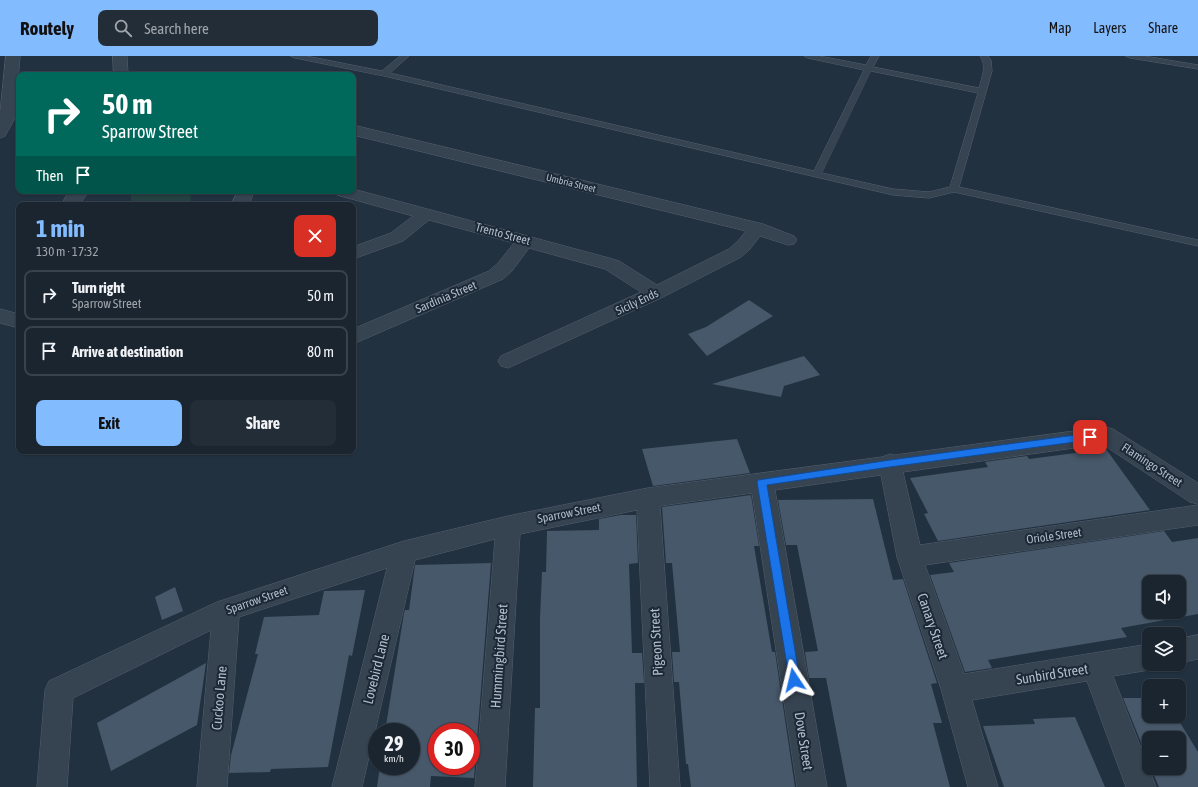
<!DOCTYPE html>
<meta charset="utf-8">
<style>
body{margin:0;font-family:"Asap Condensed",sans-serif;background:#232d38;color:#f1f3f6;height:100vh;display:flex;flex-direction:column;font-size:15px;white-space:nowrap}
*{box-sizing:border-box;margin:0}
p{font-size:13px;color:#9fa5ab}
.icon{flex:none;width:22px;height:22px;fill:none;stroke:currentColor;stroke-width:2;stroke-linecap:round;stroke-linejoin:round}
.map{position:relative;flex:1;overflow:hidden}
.sheet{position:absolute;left:16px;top:146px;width:340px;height:252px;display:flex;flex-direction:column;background:#1a2530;border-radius:8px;box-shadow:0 1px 3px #0004,0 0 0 1px #38424c}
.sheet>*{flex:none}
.top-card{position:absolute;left:16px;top:16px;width:340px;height:122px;border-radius:8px;box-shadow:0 1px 3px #0004,0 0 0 1px #38424c;background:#00695c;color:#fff;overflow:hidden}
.buttons{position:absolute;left:1142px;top:519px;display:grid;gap:8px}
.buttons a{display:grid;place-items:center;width:44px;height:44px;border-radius:8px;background:#1a2530;box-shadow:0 1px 3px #0004,0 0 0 1px #38424c;font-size:20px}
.speed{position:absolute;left:368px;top:667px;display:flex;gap:8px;font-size:20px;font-weight:700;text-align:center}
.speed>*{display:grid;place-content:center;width:52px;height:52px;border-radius:50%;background:#1a2530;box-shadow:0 1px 3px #0004,0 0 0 1px #38424c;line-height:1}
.speed small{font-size:10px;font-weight:400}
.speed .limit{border:6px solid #d22;background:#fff;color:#111}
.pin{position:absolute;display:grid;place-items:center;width:34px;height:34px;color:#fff;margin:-17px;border-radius:8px;box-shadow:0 2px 6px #0006}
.me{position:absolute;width:44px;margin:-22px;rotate:350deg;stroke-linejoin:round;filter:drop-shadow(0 0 3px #0008)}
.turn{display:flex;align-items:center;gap:14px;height:84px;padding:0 20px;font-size:18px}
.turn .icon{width:52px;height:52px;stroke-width:2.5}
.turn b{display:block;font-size:28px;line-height:34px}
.then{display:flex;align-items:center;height:38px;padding:0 20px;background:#0003;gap:8px;font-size:15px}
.round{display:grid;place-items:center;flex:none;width:42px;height:42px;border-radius:8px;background:#232d38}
.summary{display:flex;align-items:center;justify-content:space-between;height:68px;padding:0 20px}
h1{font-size:24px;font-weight:700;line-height:30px;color:#83bbff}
.button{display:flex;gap:8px;margin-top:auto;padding:8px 20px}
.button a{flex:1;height:46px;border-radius:8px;background:#83bbff;color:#111;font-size:16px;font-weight:700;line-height:46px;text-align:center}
.button a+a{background:#232d38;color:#f1f3f6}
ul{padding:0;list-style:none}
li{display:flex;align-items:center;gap:12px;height:50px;margin:0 8px 6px;padding:0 12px;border:2px solid #38424c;border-radius:8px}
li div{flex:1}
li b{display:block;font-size:15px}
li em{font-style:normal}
header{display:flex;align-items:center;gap:24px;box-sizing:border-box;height:56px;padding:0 20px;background:#83bbff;color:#111}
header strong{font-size:19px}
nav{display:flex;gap:22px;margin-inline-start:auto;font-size:14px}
.search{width:280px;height:36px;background:#232d38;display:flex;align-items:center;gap:10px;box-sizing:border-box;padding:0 14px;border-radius:8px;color:#9fa5ab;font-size:15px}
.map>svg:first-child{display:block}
</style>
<header>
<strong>Routely</strong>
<div class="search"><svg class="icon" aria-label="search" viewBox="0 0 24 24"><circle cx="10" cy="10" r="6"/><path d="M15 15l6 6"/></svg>Search here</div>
<nav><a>Map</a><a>Layers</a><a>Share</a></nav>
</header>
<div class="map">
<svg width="1198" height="731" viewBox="0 0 1198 731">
<rect width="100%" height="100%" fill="#223140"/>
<polygon fill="#244041" points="131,135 190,135 191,149 131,149"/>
<g fill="#47586a" fill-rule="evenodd">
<polygon points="749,244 773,260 707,300 688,278 706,271"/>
<polygon points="804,300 820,319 784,330 781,341 712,328"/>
<polygon points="737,383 750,417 653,430 642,393"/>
<polygon points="1106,393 1150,454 938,485 924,458 928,457 910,422 988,411 985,406 1027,400 1029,403"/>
<polygon points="751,439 759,490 754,490 772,596 775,596 795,731 691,731 688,708 686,708 679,626 674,626 672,596 680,596 672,507 666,507 662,451"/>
<polygon points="873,443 893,524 903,523 937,627 931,628 942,667 933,667 950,731 847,731 826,622 809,622 805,596 818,595 797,489 786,489 778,444"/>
<polygon points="621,459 636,459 638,507 629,508 632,597 642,597 644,627 635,627 637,731 533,731 535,652 540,652 540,563 542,516 546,516 547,475 599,474 599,463"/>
<path d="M1164,475L1172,486L1198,482V558L1121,572L1127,581L988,604L992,612L965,616L930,519L954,516L949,507ZM1149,526H1179V556H1149Z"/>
<path d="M491,507L474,722L431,720L430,731H377L380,710H411V676H385L404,557L405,554H409L415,509ZM437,676H471V710H437Z"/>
<polygon points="175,531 183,555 162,564 155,541"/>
<polygon points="365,534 352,600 349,599 328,711 271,713 270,716 229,717 231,699 258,598 255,598 264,561 319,559 324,535"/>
<polygon points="206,607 197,669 111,715 97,667"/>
<polygon points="1123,642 1149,642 1149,660 1176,660 1198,696 1198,731 1159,731 1151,712 1179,712 1179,682 1149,682 1149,706"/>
<polygon points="1075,661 1105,731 1004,731 983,670 1035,668 1033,663"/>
</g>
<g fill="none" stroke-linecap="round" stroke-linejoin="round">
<g stroke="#54606e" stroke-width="1">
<g id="service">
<path d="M291,0H306L382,15L400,0H409L390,17L814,115L864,14L808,2L804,0H819L866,9L871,0H879L873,11L979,32C982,21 987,10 980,0H988L991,4L992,15L959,131L1198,184V190L954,136L929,142L893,139L384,20L295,2ZM871,15L978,37L950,131L929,136L893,133L822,117Z"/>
<polygon points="1126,0 1144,0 1198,9 1198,13 1130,2"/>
</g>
</g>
<g stroke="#54606e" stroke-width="1">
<g id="minor">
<polygon points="6,0 20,0 15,62 5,80 0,82 0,57"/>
<polygon points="113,0 127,0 128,19 114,19"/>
<polygon points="353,69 763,168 794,180 797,184 794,188 788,189 760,180 750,193 741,201 663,241 508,312 501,310 498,305 501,300 641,236 605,213 529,192 512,215 503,223 353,288 353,273 489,215 498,207 514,187 429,164 403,185 353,203 353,191 391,177 413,160 337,139 335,135 353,135 353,133 609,202 619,205 657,229 729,193 738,185 746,175 353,79"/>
<polygon points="71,135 89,135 79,149 61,149 66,140"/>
<polygon points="238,135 254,135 249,149 231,149"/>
<polygon points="0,253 19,258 19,272 0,267"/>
<polygon points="1105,371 1113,373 1198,427 1198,448 1190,446 1102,388 903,416 920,489 1198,449 1198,469 925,509 964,618 1149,588 1149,608 1160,608 1159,610 1149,614 1113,620 1156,731 1126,731 1087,625 972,644 998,731 968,731 941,633 897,501 881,419 775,434 827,731 797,731 752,437 660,450 680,731 650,731 637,454 520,478 505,731 475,731 495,483 415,504 362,731 332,731 387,512 239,561 227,731 197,731 211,574 73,642 67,731 37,731 45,634 49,625 217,546 404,485 508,460 648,432 882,401 890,398 894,399"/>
<polygon points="1198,579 1198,603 1179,607 1179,583"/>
</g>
</g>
<use href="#service" fill="#364350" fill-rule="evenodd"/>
<use href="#minor" fill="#364350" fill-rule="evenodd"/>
</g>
<polygon fill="#1a73e8" stroke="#114b97" points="1090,377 1094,381 1090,384 890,411 767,429 800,624 799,628 794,630 790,628 757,426 758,424 890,404"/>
<g text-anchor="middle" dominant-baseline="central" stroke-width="4" stroke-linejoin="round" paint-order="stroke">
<g font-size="10" fill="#b2bdcb" stroke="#1b2835">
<text transform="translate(571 127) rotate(14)">Umbria Street</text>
</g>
<g font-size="12" fill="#b2bdcb" stroke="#1b2835">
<text transform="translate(503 178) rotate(15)">Trento Street</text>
<text transform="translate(446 241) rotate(-23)">Sardinia Street</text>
<text transform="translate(637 246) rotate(-25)">Sicily Ends</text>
<text transform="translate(1152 409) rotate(33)">Flamingo Street</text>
<text transform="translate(569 457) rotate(-11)">Sparrow Street</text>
<text transform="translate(1054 480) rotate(-8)">Oriole Street</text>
<text transform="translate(257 544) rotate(-19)">Sparrow Street</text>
</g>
<g font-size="14" fill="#b2bdcb" stroke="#1b2835">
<text transform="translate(933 570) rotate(71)">Canary Street</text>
<text transform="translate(656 586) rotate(-93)">Pigeon Street</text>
<text transform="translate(499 600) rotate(-86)">Hummingbird Street</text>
<text transform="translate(376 613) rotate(-76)">Lovebird Lane</text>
<text transform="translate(1052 618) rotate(-9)">Sunbird Street</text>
<text transform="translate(219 642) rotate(-85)">Cuckoo Lane</text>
<text transform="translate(804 685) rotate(81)">Dove Street</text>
</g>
</g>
</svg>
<div class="buttons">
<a><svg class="icon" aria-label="sound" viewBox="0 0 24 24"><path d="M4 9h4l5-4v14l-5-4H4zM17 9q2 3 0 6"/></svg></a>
<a><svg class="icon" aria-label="layers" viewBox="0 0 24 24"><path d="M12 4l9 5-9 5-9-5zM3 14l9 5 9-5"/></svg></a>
<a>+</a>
<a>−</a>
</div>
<div class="speed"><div>29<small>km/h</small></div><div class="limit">30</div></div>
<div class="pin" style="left:1090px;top:381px;background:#d93025"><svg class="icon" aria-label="arrive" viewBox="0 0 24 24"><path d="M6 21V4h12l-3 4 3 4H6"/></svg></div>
<svg class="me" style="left:794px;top:624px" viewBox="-20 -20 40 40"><path d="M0-17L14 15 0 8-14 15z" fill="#1a73e8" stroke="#fff" stroke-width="4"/></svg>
<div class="top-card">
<div class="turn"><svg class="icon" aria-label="right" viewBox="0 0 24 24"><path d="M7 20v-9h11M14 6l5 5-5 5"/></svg><div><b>50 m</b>Sparrow Street</div></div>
<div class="then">Then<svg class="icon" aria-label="arrive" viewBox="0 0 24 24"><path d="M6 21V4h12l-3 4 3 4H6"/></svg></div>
</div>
<section class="sheet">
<div class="summary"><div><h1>1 min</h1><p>130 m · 17:32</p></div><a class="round" style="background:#d93025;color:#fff"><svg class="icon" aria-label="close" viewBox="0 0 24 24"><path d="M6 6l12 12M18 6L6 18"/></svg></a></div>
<ul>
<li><svg class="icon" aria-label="right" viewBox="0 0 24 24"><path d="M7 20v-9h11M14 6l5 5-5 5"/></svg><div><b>Turn right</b><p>Sparrow Street</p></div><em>50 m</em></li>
<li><svg class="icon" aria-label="arrive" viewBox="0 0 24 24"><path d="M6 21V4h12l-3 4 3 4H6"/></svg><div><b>Arrive at destination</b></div><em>80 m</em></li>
</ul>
<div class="button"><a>Exit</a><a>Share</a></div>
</section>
</div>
